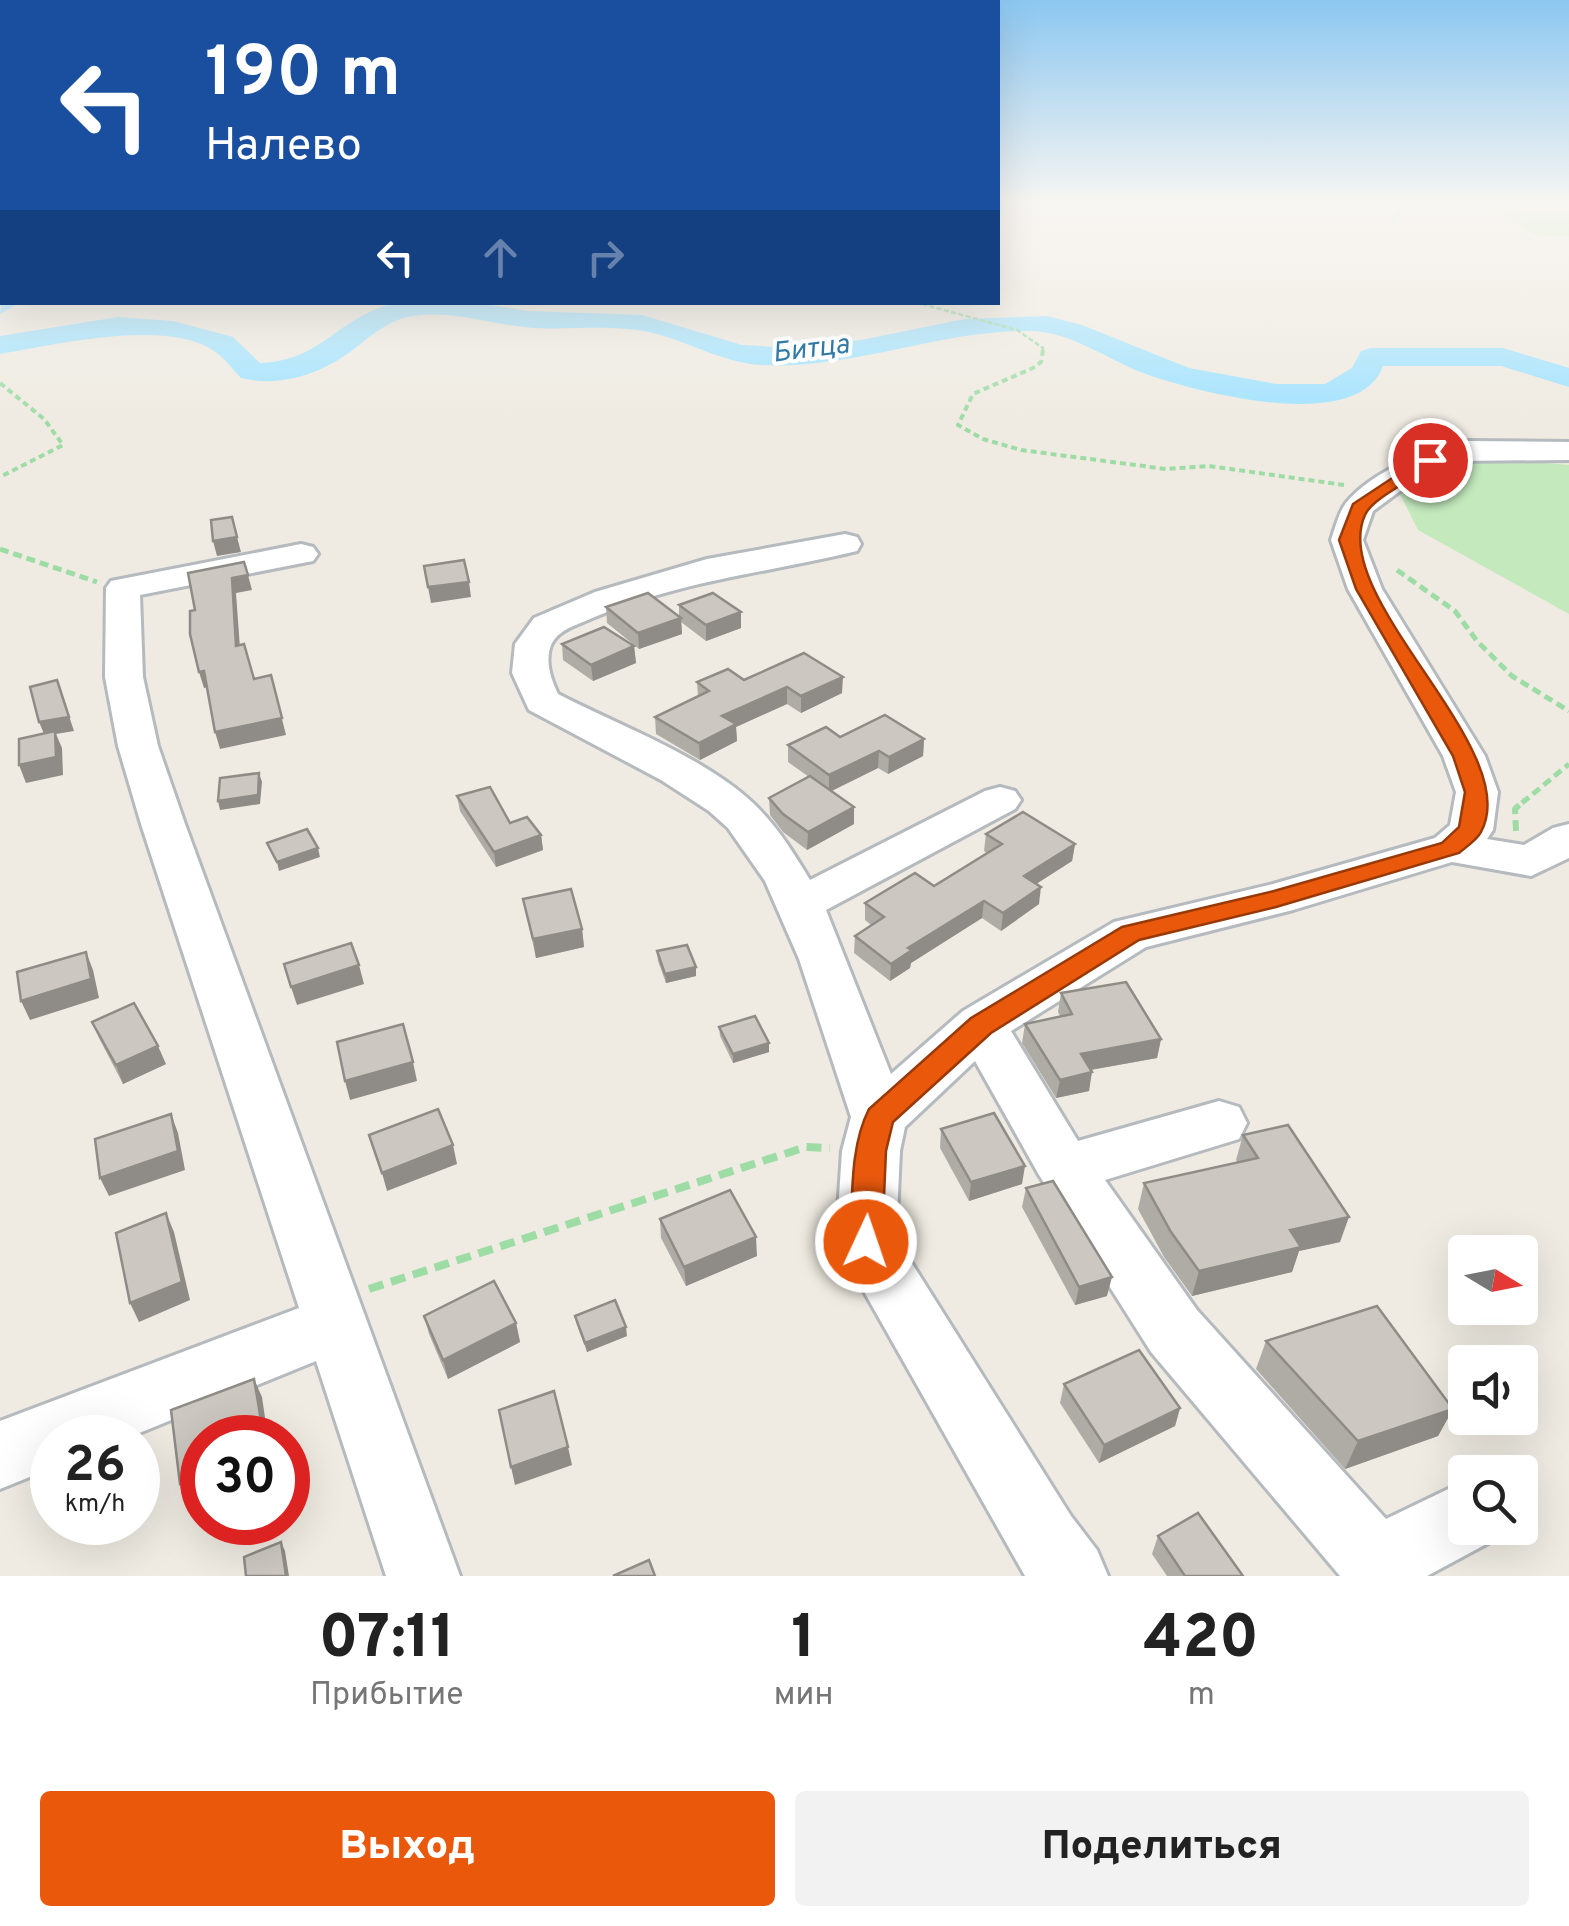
<!DOCTYPE html>
<html lang="ru">
<meta charset="utf-8">
<style>
body{margin:0;font-family:Overpass,sans-serif;background:#f2f2f2;color:#222;height:100vh;display:flex;flex-direction:column;font-size:38px;white-space:nowrap}
*{box-sizing:border-box;margin:0}
p{font-size:32px;color:#767676}
.icon{flex:none;width:55px;height:55px;fill:none;stroke:currentColor;stroke-width:2;stroke-linecap:round;stroke-linejoin:round}
.map{position:relative;height:1576px;overflow:hidden}
.side{display:flex;flex-direction:column;background:#fff;flex:1}
.side>*{flex:none}
.banner{position:absolute;left:0px;top:0px;width:1000px;height:305px;box-shadow:0 10px 40px #0002;background:#1a4fa0;color:#fff;overflow:hidden}
.needle{width:65px;rotate:100deg}
.tools{position:absolute;left:1448px;top:1235px;display:grid;gap:20px}
.tools a{display:grid;place-items:center;width:90px;height:90px;border-radius:10px;background:#fff;box-shadow:0 10px 40px #0002;font-size:50px}
.speed{position:absolute;left:30px;top:1415px;display:flex;gap:20px;font-size:50px;font-weight:700;text-align:center}
.speed>*{display:grid;place-content:center;width:130px;height:130px;border-radius:50%;background:#fff;box-shadow:0 10px 40px #0002;line-height:1}
.speed small{font-size:25px;font-weight:400}
.speed .limit{border:15px solid #d22;background:#fff;color:#111}
.pin{position:absolute;display:grid;place-items:center;width:85px;height:85px;color:#fff;margin:-42px;border:5px solid #fff;border-radius:50%;box-shadow:0 2px 10px #0007}
.me{position:absolute;width:110px;margin:-55px;rotate:3deg;stroke-linejoin:round;filter:drop-shadow(0 0 8px #0008)}
.turn{display:flex;align-items:center;gap:35px;height:210px;padding:0 40px;font-size:45px}
.turn .icon{width:130px;height:130px;stroke-width:2.5}
.turn b{display:block;font-size:70px;line-height:85px}
.lanes{display:flex;align-items:center;height:95px;padding:0 40px;background:#0003;justify-content:center;gap:50px;direction:ltr}
.lanes .off{opacity:.35}
.eta{display:flex;justify-content:space-evenly;align-items:center;height:170px;text-align:center}
.eta b{font-size:60px;font-weight:800;line-height:70px}
.button{display:flex;gap:20px;margin-top:auto;padding:20px 40px}
.button a{flex:1;height:115px;border-radius:10px;background:#ea580c;color:#fff;font-size:40px;font-weight:800;line-height:115px;text-align:center}
.button a+a{background:#f2f2f2;color:#222}
.map>svg:first-child{display:block}
</style>
<div class="map">
<svg width="1569" height="1576" viewBox="0 0 1569 1576">
<rect width="100%" height="100%" fill="#efebe2"/>
<g fill="#c3e9bd">
<path d="M1456,203H1534L1569,209V236C1531,237 1532,235 1503,214C1493,206 1469,209 1456,203Z"/>
<path d="M1480,457L1569,465V614L1418,530L1400,494C1418,468 1451,464 1480,457Z"/>
</g>
<g fill="none" stroke-linecap="round" stroke-linejoin="round">
<polyline stroke="#a2e3ff" stroke-width="5" points="1394,220 1405,203"/>
<g fill="#a2e3ff" fill-rule="evenodd">
<polygon points="0,252 2,253 2,268 0,268"/>
<polygon points="2,295 2,302 21,302 0,314"/>
<path d="M472,302L528,311L642,315L742,345L792,348L861,340L965,319L1047,316L1082,325L1189,368L1276,384H1325L1352,368L1361,351L1371,348H1503L1569,368V387L1501,366H1383C1358,436 1193,391 1143,373C1107,359 1071,332 1031,331C939,330 853,370 762,365C723,363 690,342 653,333C614,324 572,330 533,328C493,325 453,310 413,316C390,319 372,335 354,349C323,373 281,388 241,378C233,370 224,357 214,351C167,318 54,345 0,354V336L118,317L173,321L233,337L260,363C317,361 332,326 379,308C406,297 443,302 472,302Z"/>
</g>
<g stroke="#b5babe" stroke-width="6">
<g id="minor">
<path d="M1468,441L1569,442V460L1452,461L1407,486L1373,511L1363,540L1382,589L1485,756L1498,792L1493,830L1487,839L1524,845L1553,828L1569,824V858L1531,876L1452,862L1293,910L1146,947L1011,1031L1078,1141L1219,1101L1239,1107L1247,1123L1239,1139L1105,1180L1197,1310L1386,1519L1465,1481V1528H1497L1490,1542L1427,1576H1340L1151,1352L1039,1175L975,1061L905,1127L900,1151L896,1238L1071,1516L1097,1550L1108,1576H1025L836,1242L842,1151L851,1117L799,959L765,881L728,828L709,811L661,780L529,710L512,673L515,644L534,618L595,592L707,559L845,534L857,537L861,544L857,551C766,573 677,581 590,619C577,625 560,629 552,643C544,660 551,679 558,694C622,727 711,759 760,810C780,831 795,855 810,880L985,791L1000,787L1015,791L1021,800L1015,809L826,910L891,1074L963,1011L1114,922L1273,884L1435,838L1450,825L1456,792L1443,756L1348,589L1331,540C1335,528 1339,512 1346,503C1371,472 1431,447 1468,441Z"/>
<polygon points="301,544 313,547 318,554 313,561 140,595 143,677 158,746 185,824 460,1576 386,1576 316,1361 127,1438 52,1438 52,1468 0,1489 0,1421 299,1308 141,824 118,746 105,677 106,588 111,581"/>
</g>
</g>
<g stroke="#f18500" stroke-width="5">
<rect id="highway" x="0" y="203" width="2" height="9"/>
</g>
<polyline stroke="#9edca6" stroke-width="2.5" stroke-dasharray="5 2.5" stroke-linecap="butt" points="915,302 1017,330 1043,348 1042,353"/>
<g stroke="#9edca6" stroke-width="4" stroke-dasharray="6 4" stroke-linecap="butt">
<polyline points="1043,350 1041,362 1033,368 973,394 958,425 983,439 1021,450 1166,469 1209,466 1344,485"/>
<polyline points="0,383 44,419 63,445 0,477"/>
</g>
<g stroke="#9edca6" stroke-width="5" stroke-dasharray="9 5" stroke-linecap="butt">
<polyline points="0,549 97,582"/>
<polyline points="1397,570 1455,611 1477,641 1512,676 1569,711"/>
<polyline points="1522,803 1569,764"/>
</g>
<polyline stroke="#9edca6" stroke-width="6" stroke-dasharray="11 6" stroke-linecap="butt" points="1516,831 1515,809 1525,800"/>
<polyline stroke="#9edca6" stroke-width="8" stroke-dasharray="15 8" stroke-linecap="butt" points="369,1289 806,1147 830,1148"/>
<use href="#minor" fill="#fff" fill-rule="evenodd"/>
<use href="#highway" fill="#ffd189" fill-rule="evenodd"/>
</g>
<g fill="#afaca6">
<polygon points="679,605 741,612 741,628 706,641 681,622 682,634 639,649 607,623 606,607 679,617"/>
<polygon points="562,644 634,646 636,663 593,681 563,660"/>
<polygon points="744,680 842,693 801,713 787,704 736,727 737,741 700,760 656,734 655,717 698,697 697,682"/>
<polygon points="840,737 924,739 923,756 888,774 878,768 832,791 854,824 807,850 783,832 770,815 769,798 809,777 788,762 788,745"/>
<polygon points="457,796 510,823 541,835 543,850 496,867 460,811"/>
<polygon points="986,834 1075,844 1072,861 1036,884 1039,904 1001,931 982,918 911,963 910,968 890,981 854,953 855,936 871,925 865,920 865,903 934,886 987,853 984,851"/>
<polygon points="523,899 582,929 584,947 536,958"/>
<polygon points="657,951 696,976 666,983 658,961"/>
<polygon points="1061,993 1161,1039 1157,1058 1091,1070 1089,1091 1056,1098 1022,1043 1025,1024 1060,1016 1058,1012"/>
<polygon points="92,1022 166,1064 123,1084 100,1040"/>
<polygon points="719,1027 769,1052 733,1063 720,1036"/>
<polygon points="941,1129 1022,1184 969,1201 940,1148"/>
<polygon points="1243,1135 1340,1242 1299,1251 1292,1272 1192,1296 1164,1257 1138,1209 1144,1183 1238,1163 1236,1160"/>
<polygon points="1026,1188 1107,1296 1075,1305 1022,1207"/>
<polygon points="660,1219 757,1256 686,1286 661,1238"/>
<polygon points="424,1316 516,1323 520,1342 448,1379 429,1334"/>
<polygon points="575,1316 627,1336 587,1352 577,1325"/>
<polygon points="1266,1341 1453,1409 1438,1436 1345,1469 1256,1369"/>
<polygon points="1064,1384 1180,1408 1175,1426 1099,1463 1060,1403"/>
<polygon points="1158,1536 1243,1576 1167,1576 1152,1554"/>
</g>
<g fill="#8f8c87">
<polygon points="237,537 241,552 217,556 213,541"/>
<polygon points="248,575 252,590 236,593 241,662 236,646 232,578"/>
<polygon points="469,582 471,597 431,603 428,587"/>
<polygon points="741,612 741,628 706,641 706,625"/>
<polygon points="681,618 682,634 639,649 638,633"/>
<polygon points="634,646 636,663 593,681 591,665"/>
<polygon points="204,671 209,687 204,688 199,672"/>
<polygon points="271,675 286,735 220,749 215,732"/>
<polygon points="843,677 842,693 801,713 801,696"/>
<polygon points="57,680 74,731 56,734 62,748 63,775 26,783 19,765 45,736 39,722"/>
<polygon points="787,687 787,704 736,727 737,741 700,760 699,743 722,716"/>
<polygon points="924,739 923,756 888,774 889,757"/>
<polygon points="879,751 878,768 829,792 829,775"/>
<polygon points="259,773 262,782 260,804 220,810 218,801"/>
<polygon points="854,807 854,824 807,850 808,832"/>
<polygon points="541,835 543,850 496,867 494,852"/>
<polygon points="1075,844 1072,861 1022,893 1024,876"/>
<polygon points="318,848 320,857 279,871 277,862"/>
<polygon points="1041,887 1039,904 1001,931 1003,913"/>
<polygon points="984,901 982,918 911,963 910,968 890,981 891,964 908,948"/>
<polygon points="582,929 584,947 536,958 533,939"/>
<polygon points="86,952 93,970 99,998 30,1020 21,1001"/>
<polygon points="359,965 364,984 297,1005 291,987"/>
<polygon points="696,967 696,976 666,983 665,974"/>
<polygon points="1161,1039 1157,1058 1078,1072 1081,1054"/>
<polygon points="769,1043 769,1052 733,1063 733,1054"/>
<polygon points="158,1046 166,1064 123,1084 116,1065"/>
<polygon points="413,1062 417,1081 350,1100 345,1081"/>
<polygon points="1092,1072 1089,1091 1056,1098 1060,1080"/>
<polygon points="171,1114 178,1133 185,1170 109,1196 100,1178"/>
<polygon points="453,1145 457,1164 387,1191 382,1173"/>
<polygon points="1025,1166 1022,1184 969,1201 971,1182"/>
<polygon points="166,1213 174,1232 190,1300 139,1322 130,1303"/>
<polygon points="1349,1217 1340,1242 1299,1251 1292,1272 1192,1296 1199,1271 1290,1230"/>
<polygon points="756,1237 757,1256 686,1286 684,1267"/>
<polygon points="1112,1277 1107,1296 1075,1305 1079,1287"/>
<polygon points="516,1323 520,1342 448,1379 443,1360"/>
<polygon points="626,1327 627,1336 587,1352 585,1343"/>
<polygon points="254,1379 262,1397 268,1438 264,1438"/>
<polygon points="1180,1408 1175,1426 1099,1463 1104,1445"/>
<polygon points="1453,1409 1438,1436 1345,1469 1358,1441"/>
<polygon points="568,1447 572,1465 515,1485 511,1467"/>
<polygon points="202,1475 202,1497 189,1502 180,1484"/>
<polygon points="281,1542 285,1551 289,1576 286,1576"/>
</g>
<g fill="#ccc8c1" stroke="#8f8c87" stroke-width="2.5">
<polygon points="232,517 237,537 213,541 211,520"/>
<polygon points="464,560 469,582 428,587 424,566"/>
<polygon points="244,562 248,575 232,578 236,646 244,644 254,679 271,675 282,718 215,732 204,671 199,672 190,634 190,611 195,610 188,573"/>
<polygon points="648,593 681,618 638,633 606,607"/>
<polygon points="713,593 741,612 706,625 679,605"/>
<polygon points="604,627 634,646 591,665 562,644"/>
<polygon points="804,653 843,677 801,696 787,687 722,716 736,724 699,743 655,717 709,691 697,682 728,669 744,680"/>
<polygon points="57,680 69,717 39,722 30,687"/>
<polygon points="885,715 924,739 889,757 879,751 829,775 788,745 826,727 840,737"/>
<polygon points="55,731 56,757 19,765 19,739"/>
<polygon points="259,773 258,795 218,801 220,778"/>
<polygon points="810,776 854,807 808,832 783,814 769,798"/>
<polygon points="490,787 510,823 527,817 541,835 494,852 457,796"/>
<polygon points="1023,812 1075,844 1024,876 1041,887 1003,913 984,901 908,948 912,950 891,964 855,936 884,917 865,903 915,873 934,886 1002,844 986,834"/>
<polygon points="307,829 318,848 277,862 267,843"/>
<polygon points="571,889 582,929 533,939 523,899"/>
<polygon points="351,943 359,965 291,987 284,964"/>
<polygon points="687,945 696,967 665,974 657,951"/>
<polygon points="86,952 91,979 21,1001 17,972"/>
<polygon points="1126,982 1161,1039 1081,1054 1092,1072 1060,1080 1025,1024 1072,1014 1061,993"/>
<polygon points="134,1003 158,1046 116,1065 92,1022"/>
<polygon points="755,1016 769,1043 733,1054 719,1027"/>
<polygon points="403,1024 413,1062 345,1081 337,1042"/>
<polygon points="438,1109 453,1145 382,1173 369,1135"/>
<polygon points="994,1113 1025,1166 971,1182 941,1129"/>
<polygon points="171,1114 178,1151 100,1178 95,1139"/>
<polygon points="1288,1125 1349,1217 1290,1230 1301,1247 1199,1271 1171,1232 1144,1183 1258,1158 1243,1135"/>
<polygon points="1053,1181 1112,1277 1079,1287 1026,1188"/>
<polygon points="730,1190 756,1237 684,1267 660,1219"/>
<polygon points="166,1213 182,1282 130,1303 116,1233"/>
<polygon points="494,1281 516,1323 443,1360 424,1316"/>
<polygon points="615,1300 626,1327 585,1343 575,1316"/>
<polygon points="1377,1306 1453,1409 1358,1441 1266,1341"/>
<polygon points="1139,1350 1180,1408 1104,1445 1064,1384"/>
<polygon points="254,1379 264,1438 202,1438 202,1475 180,1484 171,1410"/>
<polygon points="554,1391 568,1447 511,1467 499,1410"/>
<polygon points="1198,1513 1243,1576 1185,1576 1158,1536"/>
<polygon points="281,1542 286,1576 246,1576 244,1557"/>
<polygon points="649,1560 655,1576 613,1576"/>
</g>
<linearGradient id="sky" x2="0" y2="1"><stop stop-color="#8cc7f1"/><stop offset="0.48" stop-color="#f8f6f2"/><stop offset="1" stop-color="#f8f6f2" stop-opacity="0"/></linearGradient>
<rect width="1569" height="424" fill="url(#sky)"/>
<path fill="#ea580c" stroke="#983908" stroke-width="2.5" d="M1424,457L1437,460C1421,477 1373,496 1365,515C1327,598 1526,750 1481,832C1477,840 1466,847 1459,853L1276,907L1139,940L991,1033L893,1122L886,1151L882,1242L877,1252L866,1256L855,1252L850,1242C853,1200 849,1148 869,1109L971,1018L1122,927L1274,891L1442,843L1459,827L1465,792L1453,756L1356,589L1339,540L1353,504Z"/>
<g text-anchor="middle" dominant-baseline="central" stroke-width="8" stroke-linejoin="round" paint-order="stroke">
<g font-size="28" font-style="italic" fill="#327ba7" stroke="#fff">
<text transform="translate(811 350) rotate(-7)">Битца</text>
</g>
</g>
</svg>
<div class="tools">
<a><svg class="needle" viewBox="-14 -14 28 28"><path d="M0-13l5 13h-10z" fill="#e53935"/><path d="M0 13l5-13h-10z" fill="#767676"/></svg></a>
<a><svg class="icon" aria-label="sound" viewBox="0 0 24 24"><path d="M4 9h4l5-4v14l-5-4H4zM17 9q2 3 0 6"/></svg></a>
<a><svg class="icon" aria-label="search" viewBox="0 0 24 24"><circle cx="10" cy="10" r="6"/><path d="M15 15l6 6"/></svg></a>
</div>
<div class="speed"><div>26<small>km/h</small></div><div class="limit">30</div></div>
<div class="pin" style="left:1430px;top:460px;background:#d93025"><svg class="icon" aria-label="arrive" viewBox="0 0 24 24"><path d="M6 21V4h12l-3 4 3 4H6"/></svg></div>
<svg class="me" style="left:866px;top:1242px" viewBox="-20 -20 40 40"><circle r="17" fill="#ea580c" stroke="#fff" stroke-width="3"/><path d="M0-11L8 9 0 5-8 9z" fill="#fff"/></svg>
<div class="banner">
<div class="turn"><svg class="icon" aria-label="left" viewBox="0 0 24 24"><path d="M17 20v-9H6M10 6l-5 5 5 5"/></svg><div><b>190 m</b>Налево</div></div>
<div class="lanes"><svg class="icon" aria-label="left" viewBox="0 0 24 24"><path d="M17 20v-9H6M10 6l-5 5 5 5"/></svg><svg class="icon off" aria-label="ahead" viewBox="0 0 24 24"><path d="M12 20V5M6 11l6-6 6 6"/></svg><svg class="icon off" aria-label="right" viewBox="0 0 24 24"><path d="M7 20v-9h11M14 6l5 5-5 5"/></svg></div>
</div>
</div>
<section class="side">
<div class="eta">
<div><b>07:11</b><p>Прибытие</p></div>
<div><b>1</b><p>мин</p></div>
<div><b>420</b><p>m</p></div>
</div>
<div class="button"><a>Выход</a><a>Поделиться</a></div>
</section>
